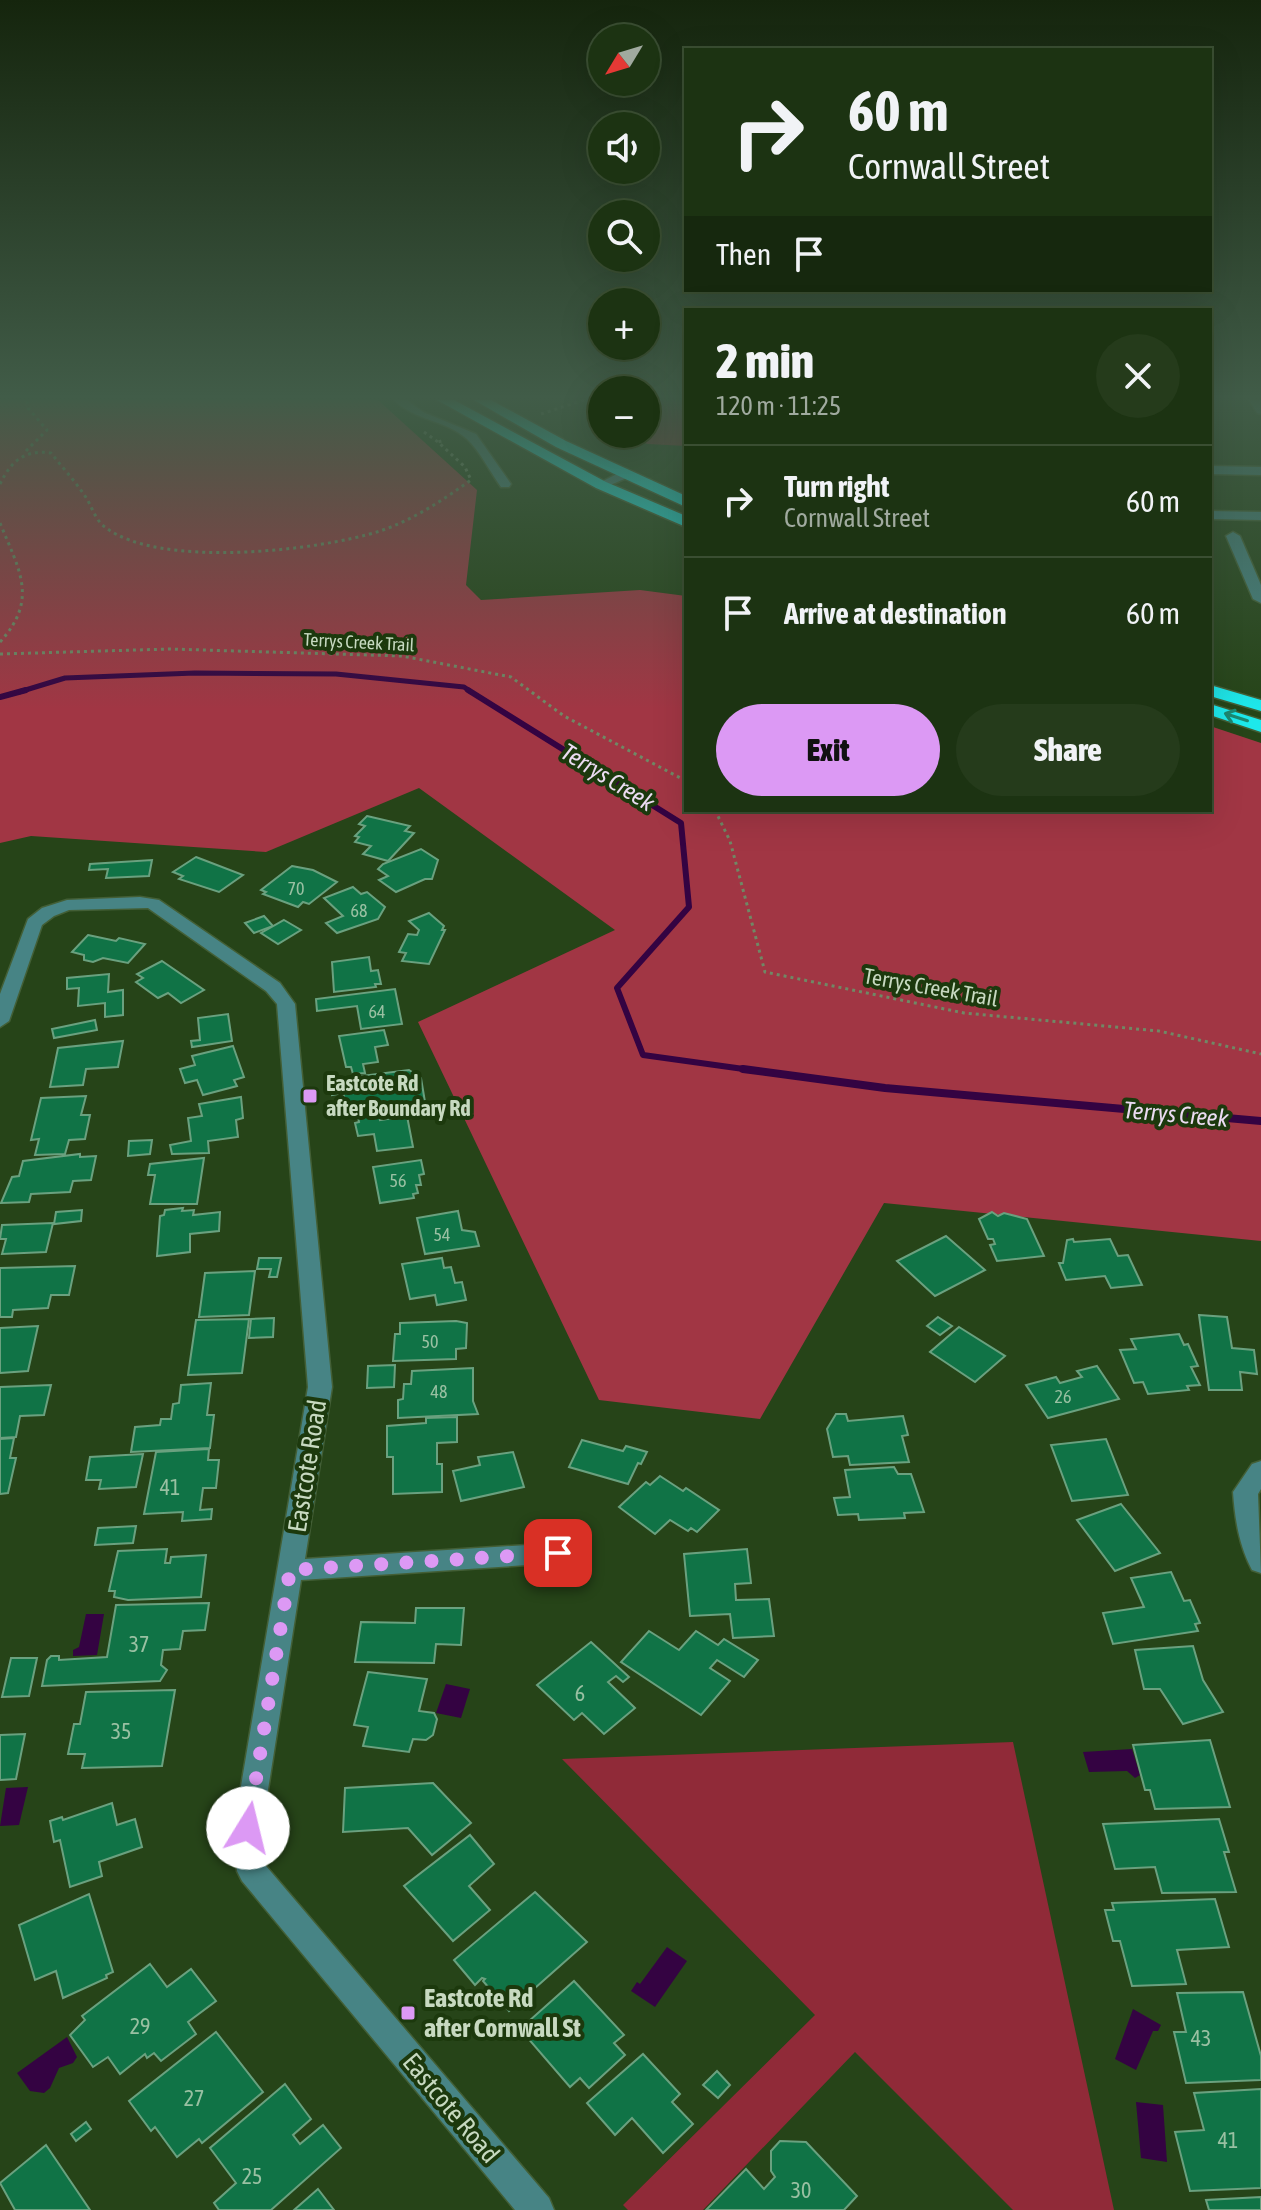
<!DOCTYPE html>
<meta charset="utf-8">
<style>
body{margin:0;font-family:"Asap Condensed",sans-serif;background:#253b1b;color:#f1f3f6;height:100vh;display:flex;flex-direction:column;font-size:30px;white-space:nowrap}
*{box-sizing:border-box;margin:0}
p{font-size:26px;color:#a0aa9f}
.icon{flex:none;width:44px;height:44px;fill:none;stroke:currentColor;stroke-width:2;stroke-linecap:round;stroke-linejoin:round}
.map{position:relative;flex:1;overflow:hidden}
.drawer{position:absolute;left:684px;top:308px;width:528px;height:504px;display:flex;flex-direction:column;background:#1c3312;border-radius:0px;box-shadow:0 8px 32px #0002,0 0 0 2px #3a4e32}
.drawer>*{flex:none}
.hud{position:absolute;left:684px;top:48px;width:528px;height:244px;border-radius:0px;box-shadow:0 8px 32px #0002,0 0 0 2px #3a4e32;background:#1c3312;color:#f1f3f6;overflow:hidden}
.needle{width:52px;rotate:232deg}
.fabs{position:absolute;left:588px;top:24px;display:grid;gap:16px}
.fabs a{display:grid;place-items:center;width:72px;height:72px;border-radius:50%;background:#1c3312;box-shadow:0 8px 32px #0002,0 0 0 2px #3a4e32;font-size:40px}
.pin{position:absolute;display:grid;place-items:center;width:68px;height:68px;color:#fff;margin:-34px;border-radius:16px;box-shadow:0 4px 12px #0006}
.me{position:absolute;width:88px;margin:-44px;rotate:9deg;stroke-linejoin:round;filter:drop-shadow(0 0 6px #0008)}
.turn{display:flex;align-items:center;gap:28px;height:168px;padding:0 32px;font-size:36px}
.turn .icon{width:104px;height:104px;stroke-width:2.5}
.turn b{display:block;font-size:56px;line-height:68px}
.then{display:flex;align-items:center;height:76px;padding:0 32px;background:#0003;gap:16px;font-size:30px}
.round{display:grid;place-items:center;flex:none;width:84px;height:84px;border-radius:42px;background:#253b1b}
.head{display:flex;align-items:center;justify-content:space-between;height:136px;padding:0 32px}
h1{font-size:48px;font-weight:800;line-height:60px}
.primary-button{display:flex;gap:16px;margin-top:auto;padding:16px 32px}
.primary-button a{flex:1;height:92px;border-radius:48px;background:#dc99f4;color:#111;font-size:32px;font-weight:800;line-height:92px;text-align:center}
.primary-button a+a{background:#253b1b;color:#f1f3f6}
ul{padding:0;list-style:none}
li{display:flex;align-items:center;gap:24px;height:112px;padding:0 32px;border-top:2px solid #3a4e32}
li div{flex:1}
li b{display:block;font-size:30px}
li em{font-style:normal}
.map>svg:first-child{display:block}
</style>
<div class="map">
<svg width="1261" height="2210" viewBox="0 0 1261 2210">
<rect width="100%" height="100%" fill="#264418"/>
<g fill="#902a38">
<polygon points="646,400 686,400 686,446 648,444 609,434 646,434"/>
<polygon points="1013,1742 1114,2210 1013,2210 855,2052 703,2210 628,2210 623,2205 815,2015 562,1759"/>
</g>
<polygon fill="#a13644" points="0,400 378,400 477,490 466,585 481,600 640,590 686,596 686,810 1210,810 1210,726 1261,743 1261,1241 884,1203 760,1419 599,1400 418,1022 615,930 419,788 266,852 31,836 0,843"/>
<g fill="#340342">
<polygon points="86,1614 104,1614 97,1655 73,1656 73,1650 79,1647"/>
<polygon points="446,1684 470,1689 461,1718 436,1713"/>
<polygon points="1132,1749 1140,1775 1135,1778 1127,1771 1089,1772 1083,1752"/>
<polygon points="28,1787 19,1825 0,1826 6,1788"/>
<polygon points="667,1947 687,1961 655,2007 631,1991 637,1982 640,1984"/>
<polygon points="1133,2009 1161,2025 1158,2031 1153,2031 1136,2070 1115,2059"/>
<polygon points="67,2037 77,2057 73,2063 59,2068 50,2088 44,2093 30,2091 17,2073"/>
<polygon points="1136,2102 1163,2105 1167,2162 1141,2158"/>
</g>
<g fill="none" stroke-linecap="round" stroke-linejoin="round">
<polyline stroke="#340342" stroke-width="5" points="19,692 65,678 195,673 336,674 464,687 471,692"/>
<g stroke="#340342" stroke-width="6">
<polyline points="468,690 681,823 689,907 617,988 643,1055 758,1071"/>
<polyline points="0,697 26,690"/>
</g>
<polyline stroke="#340342" stroke-width="8" points="743,1069 885,1088 1261,1121"/>
</g>
<g fill="#107346" stroke="#6aa17f" stroke-width="2">
<polygon points="367,816 410,826 405,831 414,833 388,861 363,854 371,846 355,842 359,837 355,836 365,826 359,824"/>
<polygon points="421,849 438,860 432,879 425,879 396,892 379,880 388,876 378,869 383,864"/>
<polygon points="196,857 243,875 219,892 179,879 183,876 173,872"/>
<polygon points="152,860 149,876 106,878 108,869 89,870 90,864"/>
<polygon points="292,866 313,870 337,882 309,904 303,902 298,907 263,894 266,892 261,890"/>
<polygon points="353,887 361,894 367,892 385,907 378,919 337,933 326,923 343,916 324,898"/>
<polygon points="429,913 444,926 442,930 445,930 429,964 402,961 406,953 399,952 408,934 417,935 419,930 409,921"/>
<polygon points="264,916 273,926 254,933 245,923"/>
<polygon points="284,920 301,930 278,944 261,933"/>
<polygon points="88,935 116,941 119,938 145,944 128,963 103,958 93,962 84,960 84,955 72,952"/>
<polygon points="369,957 371,971 378,970 381,984 375,984 376,987 334,992 332,962"/>
<polygon points="162,961 204,990 181,1003 168,993 158,998 136,982 143,978 137,974"/>
<polygon points="109,974 108,992 123,990 123,1015 105,1017 105,1003 78,1006 79,988 67,989 67,978"/>
<polygon points="395,989 402,1024 361,1029 357,1006 317,1011 316,999"/>
<polygon points="228,1014 232,1041 192,1047 191,1041 200,1040 198,1018"/>
<polygon points="95,1020 97,1030 54,1038 52,1029"/>
<polygon points="384,1030 388,1045 375,1047 378,1062 363,1064 365,1073 353,1074 351,1067 346,1067 339,1036"/>
<polygon points="123,1041 118,1067 86,1069 83,1085 50,1087 58,1048"/>
<polygon points="233,1046 244,1077 234,1080 237,1086 203,1095 197,1080 185,1083 180,1069 195,1065 192,1056"/>
<polygon points="409,1070 421,1078 426,1108 390,1114 388,1109 349,1115 343,1093 332,1095 329,1080"/>
<polygon points="86,1096 81,1115 90,1115 85,1139 69,1140 65,1154 35,1155 39,1139 31,1140 41,1098"/>
<polygon points="241,1097 243,1118 236,1120 238,1137 208,1141 209,1153 172,1154 170,1145 191,1141 188,1118 202,1116 199,1104"/>
<polygon points="379,1114 380,1120 407,1116 413,1147 377,1151 374,1134 358,1136 355,1123 359,1122 358,1117"/>
<polygon points="152,1140 150,1154 128,1156 129,1141"/>
<polygon points="80,1154 80,1157 96,1156 91,1180 73,1181 70,1192 31,1194 29,1202 1,1203 12,1177 19,1176 23,1161"/>
<polygon points="204,1158 197,1204 150,1204 155,1175 148,1175 150,1164"/>
<polygon points="421,1160 424,1174 419,1175 421,1185 416,1185 418,1193 413,1194 414,1198 380,1203 373,1167"/>
<polygon points="183,1208 182,1211 194,1210 193,1215 220,1212 219,1231 190,1234 190,1252 157,1256 160,1216 164,1215 165,1210"/>
<polygon points="82,1210 81,1221 54,1224 56,1212"/>
<polygon points="458,1211 462,1230 475,1232 479,1246 425,1254 417,1218"/>
<polygon points="992,1212 998,1216 1004,1213 1027,1219 1044,1256 997,1261 990,1245 995,1244 993,1239 988,1239 979,1219"/>
<polygon points="53,1223 46,1252 2,1254 6,1239 0,1239 2,1225"/>
<polygon points="946,1236 985,1270 935,1296 897,1261"/>
<polygon points="1073,1239 1074,1242 1110,1239 1118,1256 1128,1255 1142,1285 1111,1288 1105,1276 1066,1280 1059,1263 1063,1263 1067,1240"/>
<polygon points="259,1258 281,1258 277,1277 269,1277 271,1269 257,1269"/>
<polygon points="442,1258 444,1268 451,1267 455,1283 462,1282 466,1300 437,1305 435,1295 410,1299 402,1264"/>
<polygon points="75,1266 69,1295 51,1295 48,1308 13,1310 12,1317 0,1317 0,1268"/>
<polygon points="255,1271 249,1315 199,1317 205,1273"/>
<polygon points="1199,1315 1227,1317 1232,1348 1254,1350 1257,1374 1240,1372 1242,1390 1209,1390"/>
<polygon points="938,1317 952,1326 940,1335 927,1326"/>
<polygon points="274,1318 273,1337 249,1338 251,1319"/>
<polygon points="249,1319 242,1373 188,1375 196,1320"/>
<polygon points="456,1321 467,1323 466,1348 456,1349 456,1359 393,1361 395,1334 400,1334 400,1323"/>
<polygon points="38,1326 28,1371 0,1373 0,1328"/>
<polygon points="959,1327 1005,1356 975,1382 930,1352"/>
<polygon points="1179,1334 1184,1345 1188,1344 1198,1366 1191,1367 1200,1385 1187,1386 1189,1390 1148,1394 1143,1382 1134,1383 1120,1350 1136,1349 1131,1339"/>
<polygon points="395,1365 394,1387 367,1388 368,1366"/>
<polygon points="1097,1366 1119,1399 1048,1418 1026,1385 1056,1377 1060,1383 1082,1377 1077,1371"/>
<polygon points="473,1368 473,1401 478,1414 398,1418 398,1400 403,1399 404,1384 411,1384 412,1371"/>
<polygon points="211,1383 207,1415 214,1415 210,1448 131,1452 135,1427 160,1425 161,1419 171,1419 173,1404 179,1403 181,1385"/>
<polygon points="51,1385 44,1415 20,1416 16,1437 0,1438 0,1387"/>
<polygon points="836,1414 846,1414 848,1421 903,1416 908,1435 902,1436 909,1462 850,1465 848,1456 833,1457 827,1429"/>
<polygon points="457,1417 457,1442 437,1443 437,1464 442,1464 442,1492 393,1494 393,1457 387,1457 387,1426 426,1423 426,1418"/>
<polygon points="14,1438 10,1458 16,1458 8,1493 0,1494 0,1439"/>
<polygon points="1106,1439 1128,1495 1072,1501 1051,1445"/>
<polygon points="582,1440 623,1451 626,1446 647,1452 641,1464 638,1463 628,1484 569,1467"/>
<polygon points="209,1449 208,1460 219,1460 216,1488 203,1488 200,1510 212,1509 211,1519 182,1521 183,1512 144,1514 156,1452"/>
<polygon points="513,1452 524,1487 461,1501 453,1471 480,1465 478,1457"/>
<polygon points="143,1454 136,1487 99,1489 101,1480 86,1480 90,1457"/>
<polygon points="894,1467 898,1474 911,1474 924,1512 904,1513 905,1518 859,1520 858,1514 838,1515 834,1498 850,1497 845,1470"/>
<polygon points="660,1476 683,1491 686,1488 719,1510 697,1532 691,1528 688,1531 670,1520 655,1534 619,1507 646,1482 650,1485"/>
<polygon points="1121,1504 1160,1553 1115,1571 1077,1520"/>
<polygon points="136,1526 133,1543 95,1545 98,1528"/>
<polygon points="167,1549 165,1563 170,1563 171,1557 206,1555 201,1597 128,1600 114,1597 115,1591 109,1591 118,1551"/>
<polygon points="747,1549 751,1583 735,1584 736,1600 769,1599 774,1636 733,1638 730,1614 690,1616 684,1554"/>
<polygon points="1171,1572 1184,1601 1190,1600 1200,1623 1195,1624 1198,1631 1113,1644 1103,1613 1144,1607 1131,1578"/>
<polygon points="209,1603 205,1630 183,1631 180,1649 163,1650 161,1665 167,1670 160,1681 42,1686 47,1660 51,1656 59,1656 59,1660 107,1657 116,1605"/>
<polygon points="416,1608 464,1608 461,1645 436,1644 434,1663 355,1662 361,1622 415,1623"/>
<polygon points="649,1631 679,1650 696,1631 718,1645 724,1639 758,1660 744,1677 717,1660 710,1668 730,1681 701,1715 621,1662"/>
<polygon points="591,1642 629,1677 623,1682 616,1676 608,1682 635,1708 604,1734 582,1713 574,1720 537,1685"/>
<polygon points="1193,1646 1203,1680 1223,1712 1183,1724 1160,1689 1144,1689 1135,1650"/>
<polygon points="11,1658 37,1658 29,1696 2,1697"/>
<polygon points="368,1672 427,1679 419,1711 434,1713 437,1719 433,1735 426,1740 413,1739 409,1752 363,1746 368,1727 354,1725"/>
<polygon points="175,1690 162,1766 82,1768 85,1754 68,1754 74,1724 80,1724 86,1692"/>
<polygon points="25,1734 16,1779 0,1780 0,1735"/>
<polygon points="1210,1740 1230,1807 1155,1809 1150,1790 1145,1790 1133,1745"/>
<polygon points="433,1783 471,1823 432,1855 408,1828 343,1832 345,1788"/>
<polygon points="112,1803 117,1825 135,1819 142,1847 99,1862 102,1876 70,1887 60,1840 54,1842 50,1821 62,1817 63,1820"/>
<polygon points="1219,1819 1229,1852 1224,1852 1236,1892 1162,1893 1155,1867 1115,1869 1103,1824"/>
<polygon points="470,1835 494,1864 469,1886 490,1910 453,1941 404,1886"/>
<polygon points="535,1892 587,1942 509,2011 483,1981 485,1979 482,1978 475,1985 454,1960"/>
<polygon points="89,1894 113,1972 106,1975 107,1978 63,1998 56,1971 35,1980 19,1925"/>
<polygon points="1215,1899 1229,1947 1177,1950 1186,1984 1132,1986 1120,1941 1113,1941 1105,1910 1114,1910 1112,1903"/>
<polygon points="150,1964 167,1987 191,1969 216,2001 188,2022 196,2034 161,2061 154,2053 147,2058 145,2054 120,2074 108,2057 93,2067 70,2035 85,2020 82,2016"/>
<polygon points="574,1981 624,2035 614,2043 625,2055 589,2088 580,2078 570,2087 520,2029"/>
<polygon points="1243,1992 1261,2056 1261,2080 1186,2083 1174,2032 1186,2032 1177,1993"/>
<polygon points="216,2032 263,2092 202,2143 199,2139 177,2157 155,2127 151,2131 129,2101"/>
<polygon points="643,2054 680,2094 672,2102 693,2124 663,2153 632,2118 615,2135 587,2103"/>
<polygon points="717,2071 730,2085 718,2098 703,2085"/>
<polygon points="285,2084 311,2119 293,2135 300,2144 323,2125 341,2148 271,2210 219,2210 214,2203 236,2183 210,2148"/>
<polygon points="1261,2089 1261,2188 1190,2191 1175,2132 1204,2130 1194,2093"/>
<polygon points="86,2122 91,2129 76,2141 71,2134"/>
<polygon points="780,2141 806,2142 857,2196 844,2210 706,2210 746,2169 764,2189 775,2177 771,2171 771,2151"/>
<polygon points="46,2145 90,2210 15,2210 0,2183"/>
<polygon points="318,2189 334,2210 294,2210"/>
<polygon points="1261,2197 1261,2210 1209,2210 1206,2200"/>
</g>
<g fill="none" stroke-linecap="round" stroke-linejoin="round">
<g stroke="#435f36" stroke-width="3">
<g id="minor">
<path d="M394,400H407L423,412L476,434L511,484L509,487H501C490,472 480,451 467,439C446,420 415,421 394,400Z"/>
<polygon points="1249,400 1261,400 1261,414 1257,413"/>
<polygon points="1210,466 1261,467 1261,475 1210,474"/>
<polygon points="625,470 629,471 629,477 601,489 595,485"/>
<polygon points="1210,511 1261,512 1261,520 1210,519"/>
<polygon points="1233,532 1240,536 1261,585 1261,603 1253,599 1226,536"/>
<polygon points="140,897 159,900 280,983 295,1004 332,1387 305,1559 558,1543 567,1546 571,1553 567,1560 558,1563 301,1580 262,1828 266,1866 549,2198 554,2210 515,2210 242,1881 237,1871 234,1828 308,1387 277,1004 266,991 148,908 69,910 54,916 42,925 9,1021 0,1027 0,994 28,919 42,908 67,900"/>
<path d="M1261,1461V1489L1258,1494L1261,1573L1252,1570C1239,1545 1235,1520 1233,1492L1252,1464Z"/>
</g>
</g>
<g stroke="#435f36" stroke-width="3">
<g id="highway">
<polygon points="437,400 454,400 606,482 686,516 686,527 596,488"/>
<polygon points="474,400 491,400 566,441 686,496 686,507 556,447"/>
<polygon points="1210,685 1261,700 1261,711 1210,696"/>
<polygon points="1210,704 1261,720 1261,732 1210,715"/>
</g>
</g>
<g stroke="#708865" stroke-width="3" stroke-dasharray="3 4" stroke-linecap="butt">
<polyline points="541,414 584,400"/>
<polyline points="424,432 438,442"/>
<polyline points="26,451 47,430 28,408 27,400"/>
<path d="M0,484C11,461 25,449 51,453C62,467 75,481 85,496C92,506 95,520 105,527C158,569 318,551 380,531C413,520 443,500 471,480L465,467L438,442L445,440"/>
<path d="M0,523C19,570 39,599 0,642"/>
<polyline points="0,654 170,649 402,656 511,677 564,716 686,781"/>
<polyline points="715,810 730,841 765,972 964,1013 1159,1031 1261,1054"/>
</g>
<use href="#minor" fill="#478485" fill-rule="evenodd"/>
<use href="#highway" fill="#1de8eb" fill-rule="evenodd"/>
</g>
<defs><path id="oneway-shaft" d="M-6 0H5M1.5-3L5.5 0L1.5 3" fill="none" stroke-width="1.6" stroke-linecap="round" stroke-linejoin="round" transform="scale(2)"/></defs>
<use stroke="#1c8871" href="#oneway-shaft" transform="translate(1236 717) rotate(-162)"/>
<linearGradient id="sky" x2="0" y2="1"><stop stop-color="#15250d"/><stop offset="0.56" stop-color="#415c48"/><stop offset="1" stop-color="#415c48" stop-opacity="0"/></linearGradient>
<rect width="1261" height="709" fill="url(#sky)"/>
<g fill="none" stroke-linecap="round" stroke-linejoin="round">
<polyline stroke="#dc99f4" stroke-width="14" stroke-dasharray="0 25.2" points="248,1828 290,1570 558,1553"/>
</g>
<g fill="#dc99f4" stroke="#1c390d" stroke-width="3">
<rect x="302" y="1088" width="16" height="16" rx="4"/>
<rect x="400" y="2005" width="16" height="16" rx="4"/>
</g>
<g text-anchor="middle" dominant-baseline="central" stroke-width="8" stroke-linejoin="round" paint-order="stroke">
<g font-size="18" fill="#c7d9c0" stroke="#1c390d">
<text transform="translate(359 642) rotate(3)">Terrys Creek Trail</text>
</g>
<g font-size="18" fill="#99c0a2">
<text x="296" y="888">70</text>
<text x="359" y="910">68</text>
<text x="377" y="1011">64</text>
<text x="398" y="1180">56</text>
<text x="442" y="1234">54</text>
<text x="430" y="1341">50</text>
<text x="439" y="1391">48</text>
<text x="1063" y="1396">26</text>
</g>
<g font-size="22" fill="#c7d9c0" stroke="#1c390d">
<text transform="translate(931 987) rotate(10)">Terrys Creek Trail</text>
</g>
<g font-size="22" font-weight="bold" fill="#c7d9c0" stroke="#1c390d" text-anchor="start">
<text x="326" y="1083">Eastcote Rd<tspan x="326" dy="25">after Boundary Rd</tspan></text>
</g>
<g font-size="22" fill="#99c0a2">
<text x="170" y="1487">41</text>
<text x="139" y="1644">37</text>
<text x="580" y="1693">6</text>
<text x="121" y="1731">35</text>
<text x="140" y="2026">29</text>
<text x="1201" y="2038">43</text>
<text x="194" y="2098">27</text>
<text x="1228" y="2140">41</text>
<text x="252" y="2176">25</text>
<text x="801" y="2190">30</text>
</g>
<g font-size="24" font-style="italic" fill="#ecdcf2" stroke="#1c390d">
<text transform="translate(608 777) rotate(32)">Terrys Creek</text>
<text transform="translate(1176 1114) rotate(5)">Terrys Creek</text>
</g>
<g font-size="26" fill="#c7d9c0" stroke="#1c390d">
<text transform="translate(307 1466) rotate(-81)">Eastcote Road</text>
<text transform="translate(451 2108) rotate(50)">Eastcote Road</text>
</g>
<g font-size="26" font-weight="bold" fill="#c7d9c0" stroke="#1c390d" text-anchor="start">
<text x="424" y="1998">Eastcote Rd<tspan x="424" dy="30">after Cornwall St</tspan></text>
</g>
</g>
</svg>
<div class="fabs">
<a><svg class="needle" viewBox="-14 -14 28 28"><path d="M0-13l5 13h-10z" fill="#e53935"/><path d="M0 13l5-13h-10z" fill="#a0aa9f"/></svg></a>
<a><svg class="icon" aria-label="sound" viewBox="0 0 24 24"><path d="M4 9h4l5-4v14l-5-4H4zM17 9q2 3 0 6"/></svg></a>
<a><svg class="icon" aria-label="search" viewBox="0 0 24 24"><circle cx="10" cy="10" r="6"/><path d="M15 15l6 6"/></svg></a>
<a>+</a>
<a>−</a>
</div>
<div class="pin" style="left:558px;top:1553px;background:#d93025"><svg class="icon" aria-label="arrive" viewBox="0 0 24 24"><path d="M6 21V4h12l-3 4 3 4H6"/></svg></div>
<svg class="me" style="left:248px;top:1828px" viewBox="-20 -20 40 40"><circle r="19" fill="#fff"/><path d="M0-13L10 11 0 6-10 11z" fill="#dc99f4"/></svg>
<div class="hud">
<div class="turn"><svg class="icon" aria-label="right" viewBox="0 0 24 24"><path d="M7 20v-9h11M14 6l5 5-5 5"/></svg><div><b>60 m</b>Cornwall Street</div></div>
<div class="then">Then<svg class="icon" aria-label="arrive" viewBox="0 0 24 24"><path d="M6 21V4h12l-3 4 3 4H6"/></svg></div>
</div>
<section class="drawer">
<div class="head"><div><h1>2 min</h1><p>120 m · 11:25</p></div><a class="round"><svg class="icon" aria-label="close" viewBox="0 0 24 24"><path d="M6 6l12 12M18 6L6 18"/></svg></a></div>
<ul>
<li><svg class="icon" aria-label="right" viewBox="0 0 24 24"><path d="M7 20v-9h11M14 6l5 5-5 5"/></svg><div><b>Turn right</b><p>Cornwall Street</p></div><em>60 m</em></li>
<li><svg class="icon" aria-label="arrive" viewBox="0 0 24 24"><path d="M6 21V4h12l-3 4 3 4H6"/></svg><div><b>Arrive at destination</b></div><em>60 m</em></li>
</ul>
<div class="primary-button"><a>Exit</a><a>Share</a></div>
</section>
</div>
